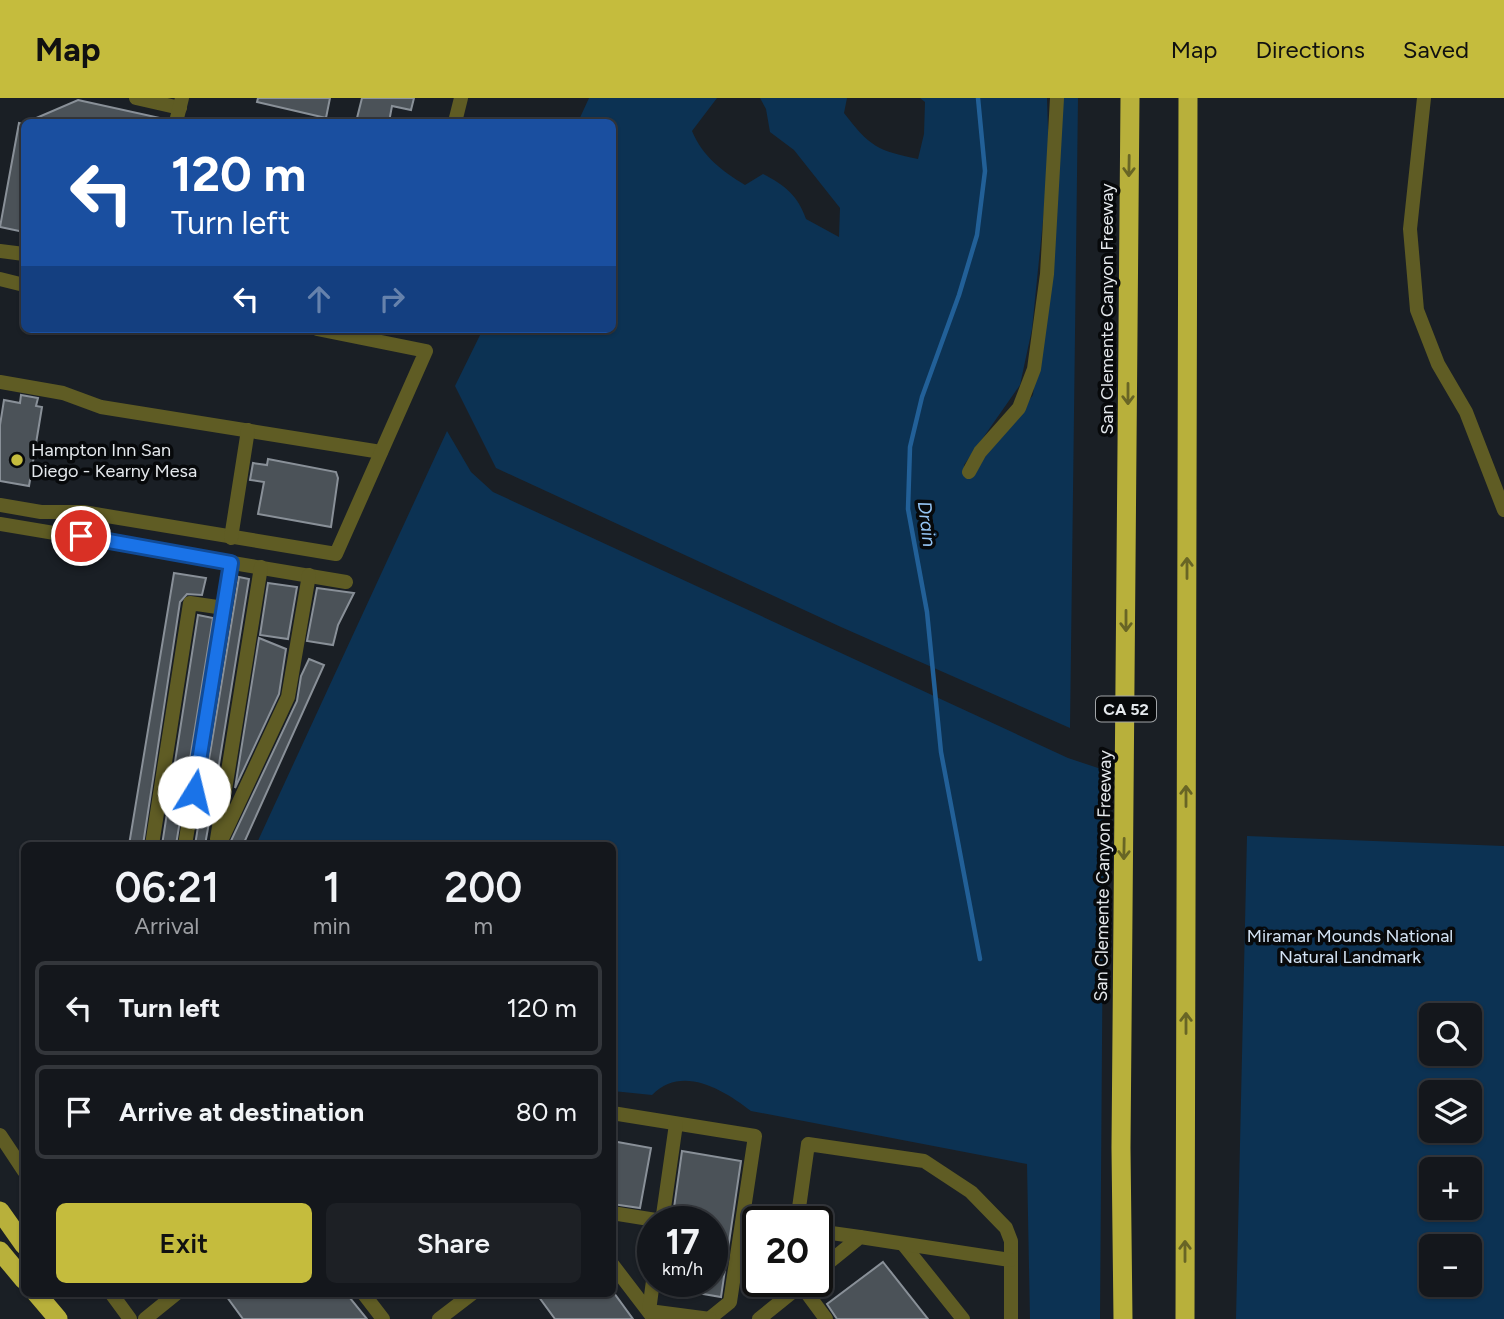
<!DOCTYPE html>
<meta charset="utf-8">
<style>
body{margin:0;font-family:Figtree,sans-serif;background:#1d2025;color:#f1f3f6;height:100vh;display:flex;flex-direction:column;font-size:26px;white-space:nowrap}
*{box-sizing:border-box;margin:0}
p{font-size:23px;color:#9d9fa3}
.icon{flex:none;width:38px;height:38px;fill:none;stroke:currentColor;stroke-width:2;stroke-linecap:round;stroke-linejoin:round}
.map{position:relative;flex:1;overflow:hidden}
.details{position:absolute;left:21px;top:744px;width:595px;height:455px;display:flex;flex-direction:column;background:#14171c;border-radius:10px;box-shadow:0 2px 5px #0004,0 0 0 2px #33363b}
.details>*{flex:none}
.banner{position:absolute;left:21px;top:21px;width:595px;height:214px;border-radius:10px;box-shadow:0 2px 5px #0004,0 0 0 2px #33363b;background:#1a4fa0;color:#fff;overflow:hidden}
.fabs{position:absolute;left:1419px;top:905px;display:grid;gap:14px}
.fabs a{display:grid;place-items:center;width:63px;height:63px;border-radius:10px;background:#14171c;box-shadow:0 2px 5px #0004,0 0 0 2px #33363b;font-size:35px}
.speed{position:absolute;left:637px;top:1108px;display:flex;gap:14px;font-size:35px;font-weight:700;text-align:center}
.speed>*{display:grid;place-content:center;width:91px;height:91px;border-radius:50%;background:#14171c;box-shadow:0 2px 5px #0004,0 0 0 2px #33363b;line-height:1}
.speed small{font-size:18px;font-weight:400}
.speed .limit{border:4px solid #111;border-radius:10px;background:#fff;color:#111}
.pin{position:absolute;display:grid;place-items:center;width:60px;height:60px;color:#fff;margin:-30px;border:4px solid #fff;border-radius:50%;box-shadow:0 2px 7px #0007}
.me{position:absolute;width:77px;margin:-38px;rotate:9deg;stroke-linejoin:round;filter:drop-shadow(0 0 5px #0008)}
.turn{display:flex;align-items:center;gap:24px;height:147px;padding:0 35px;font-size:32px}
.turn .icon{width:91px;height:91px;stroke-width:2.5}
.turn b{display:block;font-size:49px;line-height:60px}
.lanes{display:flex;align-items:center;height:66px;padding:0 35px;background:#0003;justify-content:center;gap:35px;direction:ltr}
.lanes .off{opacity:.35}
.eta{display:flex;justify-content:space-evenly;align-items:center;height:119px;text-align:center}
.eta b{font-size:42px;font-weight:600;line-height:49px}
.primary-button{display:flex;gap:14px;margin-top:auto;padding:14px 35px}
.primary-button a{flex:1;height:80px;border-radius:10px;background:#c5bc3d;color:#111;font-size:28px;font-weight:600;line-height:80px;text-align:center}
.primary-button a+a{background:#1d2025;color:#f1f3f6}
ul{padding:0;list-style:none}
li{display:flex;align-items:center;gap:21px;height:94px;margin:0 14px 10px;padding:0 21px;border:4px solid #33363b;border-radius:10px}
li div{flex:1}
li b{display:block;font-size:26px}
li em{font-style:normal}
header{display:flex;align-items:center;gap:42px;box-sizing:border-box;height:98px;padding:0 35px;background:#c5bc3d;color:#111}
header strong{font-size:33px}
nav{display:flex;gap:38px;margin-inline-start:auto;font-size:24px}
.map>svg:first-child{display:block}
</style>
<header>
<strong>Map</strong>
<nav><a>Map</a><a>Directions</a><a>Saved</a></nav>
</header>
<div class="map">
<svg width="1504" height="1221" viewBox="0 0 1504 1221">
<rect width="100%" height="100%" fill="#1a1f25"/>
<g fill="#0c3253" fill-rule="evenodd">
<path d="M589,0H717L692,33C703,59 722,73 745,87L763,76C785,87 798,98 806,121L839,139L840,110L794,52L770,34L766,11L760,0H847L844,15C869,48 878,53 918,61L924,36L925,4L920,0H1047L1049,63L1032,231L1020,287L964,367L967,380L1033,297L1057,98L1062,0H1078L1070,630L841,529L496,370L455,288L483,231H612V24H578Z"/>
<path d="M447,333L471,374L493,394L1068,660L1104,672L1100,1221H1030L1027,1066L751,1013C724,992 682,966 652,997L613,993L612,747H256Z"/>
<path d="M1247,738L1504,748V1221H1236ZM1432,917H1470V956H1432ZM1432,994H1470V1032H1432ZM1432,1071H1470V1110H1432ZM1432,1148H1470V1186H1432Z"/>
</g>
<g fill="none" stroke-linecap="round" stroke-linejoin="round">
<polyline stroke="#226098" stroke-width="4.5" points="978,0 985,73 977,137 959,197 922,299 910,349 908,411 927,514 941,654 980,861"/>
</g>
<g fill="#4b5258" stroke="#899098" stroke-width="2">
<polygon points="258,0 330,0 326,20 257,4"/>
<polygon points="362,0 414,0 411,12 392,8 389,24 356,24"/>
<polygon points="78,2 160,20 160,24 27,24"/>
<polygon points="19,25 24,26 24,134 0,129"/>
<polygon points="21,297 38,300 36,308 42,309 29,388 0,383 0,327 4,302 20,305"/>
<polygon points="268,361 336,374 338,380 331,429 258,416 264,384 250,382 253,365 267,367"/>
<polygon points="174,475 206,480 202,497 187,496 180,504 143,747 129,747"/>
<polygon points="239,479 249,481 215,691 205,747 195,747"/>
<polygon points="268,485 297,489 288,541 260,537"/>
<polygon points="317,490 354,495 338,527 333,547 307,543"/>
<polygon points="198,517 213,520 176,747 162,747"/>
<polygon points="259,540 286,551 279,596 235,690"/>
<polygon points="309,561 324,567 243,747 229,747 297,603 301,578"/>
<polygon points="612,1043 651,1050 640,1110 612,1106"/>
<polygon points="682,1053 741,1063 721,1199 662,1189 662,1183 712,1183 712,1124 672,1124"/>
<polygon points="883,1164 928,1221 837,1221 827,1206"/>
<polygon points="224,1195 346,1195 367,1221 243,1221"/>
<polygon points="536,1195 614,1195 633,1221 555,1221"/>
</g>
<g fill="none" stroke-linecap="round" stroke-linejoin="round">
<g stroke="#5f5c24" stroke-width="14">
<polyline points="136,0 180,10"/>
<polyline points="1424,0 1410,131 1417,212 1438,266 1466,314 1504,412"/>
<polyline points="176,24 182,0"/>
<polyline points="455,24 461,0"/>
<polyline points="0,153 24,156"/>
<polyline points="0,181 24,187"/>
<polyline points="0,284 63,295 101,309 381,354"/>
<polyline points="969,374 980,354 1019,310 1034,271 1047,176 1057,0"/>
<polyline points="0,407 41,414 83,414 336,456 426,253 317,231"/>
<polyline points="0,426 346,484"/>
<polyline points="231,440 248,332"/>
<polyline points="217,741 261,469"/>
<polyline points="152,747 190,505 224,510 231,465"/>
<polyline points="185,747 224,510"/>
<polyline points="219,747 288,599 309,477"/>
<polyline points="612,1015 755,1038 730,1204 709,1221"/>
<polyline points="0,1037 24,1073"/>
<polyline points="612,1115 662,1123"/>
<polyline points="662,1124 676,1026"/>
<polyline points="797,1124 808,1046 924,1063 971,1094 1006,1130 1011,1143 1011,1221"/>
<polyline points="817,1133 860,1139"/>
<polyline points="903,1146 963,1221"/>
<polyline points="612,1166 651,1217"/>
<polyline points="817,1174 860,1139 1010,1162"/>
<polyline points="653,1183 649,1213 710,1221"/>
<polyline points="801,1187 826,1221"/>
<polyline points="111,1195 130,1221"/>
<polyline points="363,1195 383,1221"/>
<polyline points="145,1221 177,1195"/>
<polyline points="439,1221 473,1195"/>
<polyline points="759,1221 806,1183"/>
</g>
<g stroke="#b8b03b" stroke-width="19">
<polyline points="0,1113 24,1147"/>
<polyline points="0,1153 24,1182"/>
<polyline points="36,1195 58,1221"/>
<polyline points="1123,1221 1121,1050 1130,0"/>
<polyline points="1185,1221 1188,0"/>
</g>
</g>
<defs><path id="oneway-shaft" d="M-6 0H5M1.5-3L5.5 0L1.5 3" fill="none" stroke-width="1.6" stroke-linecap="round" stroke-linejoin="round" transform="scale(1.75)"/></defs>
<g stroke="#686525">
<use href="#oneway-shaft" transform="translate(1129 68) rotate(91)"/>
<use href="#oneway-shaft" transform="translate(1128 296) rotate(90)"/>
<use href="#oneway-shaft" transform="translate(1187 470) rotate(-90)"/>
<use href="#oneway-shaft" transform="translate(1126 523) rotate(90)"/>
<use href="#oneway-shaft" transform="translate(1186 698) rotate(-90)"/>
<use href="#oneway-shaft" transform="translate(1124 751) rotate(91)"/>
<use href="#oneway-shaft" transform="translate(1186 925) rotate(-90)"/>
<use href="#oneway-shaft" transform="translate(1185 1153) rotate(-90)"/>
</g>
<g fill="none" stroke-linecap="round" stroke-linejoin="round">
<g stroke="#114b97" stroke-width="18">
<polyline id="route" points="81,438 231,465 194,694"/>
</g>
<use href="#route" stroke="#1a73e8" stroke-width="12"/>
</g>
<circle fill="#c5bc3d" stroke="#07090b" stroke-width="2.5" cx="17" cy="362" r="7"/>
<g text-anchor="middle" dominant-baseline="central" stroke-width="7" stroke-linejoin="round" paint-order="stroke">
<rect fill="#07090b" stroke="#a2a5a8" stroke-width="2" x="1096" y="598.5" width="60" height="25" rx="5"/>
<g font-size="16" font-weight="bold" fill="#e4e8ec">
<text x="1126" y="611">CA 52</text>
</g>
<g font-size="18" fill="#e4e8ec" stroke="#07090b">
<text transform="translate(1107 211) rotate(-90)">San Clemente Canyon Freeway</text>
<text transform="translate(1103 778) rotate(-89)">San Clemente Canyon Freeway</text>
</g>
<g font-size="18" fill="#e4e8ec" stroke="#07090b" text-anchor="start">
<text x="31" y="352">Hampton Inn San<tspan x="31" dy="21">Diego - Kearny Mesa</tspan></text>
</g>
<g font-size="18" fill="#d4e3f4" stroke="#07090b">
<text x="1350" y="838">Miramar Mounds National<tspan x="1350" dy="21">Natural Landmark</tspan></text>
</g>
<g font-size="19" font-style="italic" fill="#95c4f3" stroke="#07090b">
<text transform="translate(927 426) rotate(83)">Drain</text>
</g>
</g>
</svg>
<div class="fabs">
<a><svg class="icon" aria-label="search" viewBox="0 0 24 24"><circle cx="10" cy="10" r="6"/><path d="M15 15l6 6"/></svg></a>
<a><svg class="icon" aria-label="layers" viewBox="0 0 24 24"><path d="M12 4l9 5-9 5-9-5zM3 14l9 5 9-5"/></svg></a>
<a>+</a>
<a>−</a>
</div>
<div class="speed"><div>17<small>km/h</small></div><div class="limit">20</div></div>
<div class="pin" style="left:81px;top:438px;background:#d93025"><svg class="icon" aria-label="arrive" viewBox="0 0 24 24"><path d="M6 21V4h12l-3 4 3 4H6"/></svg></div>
<svg class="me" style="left:194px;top:694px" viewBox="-20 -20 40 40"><circle r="19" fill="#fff"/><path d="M0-13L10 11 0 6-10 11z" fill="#1a73e8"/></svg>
<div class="banner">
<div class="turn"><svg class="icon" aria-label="left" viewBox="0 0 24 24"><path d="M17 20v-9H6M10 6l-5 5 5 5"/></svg><div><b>120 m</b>Turn left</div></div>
<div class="lanes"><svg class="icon" aria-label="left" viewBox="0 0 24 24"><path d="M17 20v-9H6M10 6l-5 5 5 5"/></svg><svg class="icon off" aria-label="ahead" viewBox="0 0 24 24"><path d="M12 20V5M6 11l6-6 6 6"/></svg><svg class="icon off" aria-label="right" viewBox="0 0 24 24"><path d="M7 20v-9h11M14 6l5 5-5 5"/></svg></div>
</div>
<section class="details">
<div class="eta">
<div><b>06:21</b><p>Arrival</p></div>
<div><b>1</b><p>min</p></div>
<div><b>200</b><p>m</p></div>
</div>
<ul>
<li><svg class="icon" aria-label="left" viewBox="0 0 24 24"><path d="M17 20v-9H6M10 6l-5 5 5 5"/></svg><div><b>Turn left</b></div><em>120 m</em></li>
<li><svg class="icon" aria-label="arrive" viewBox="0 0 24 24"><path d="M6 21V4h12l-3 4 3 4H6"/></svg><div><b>Arrive at destination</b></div><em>80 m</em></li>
</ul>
<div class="primary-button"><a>Exit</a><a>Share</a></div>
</section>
</div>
